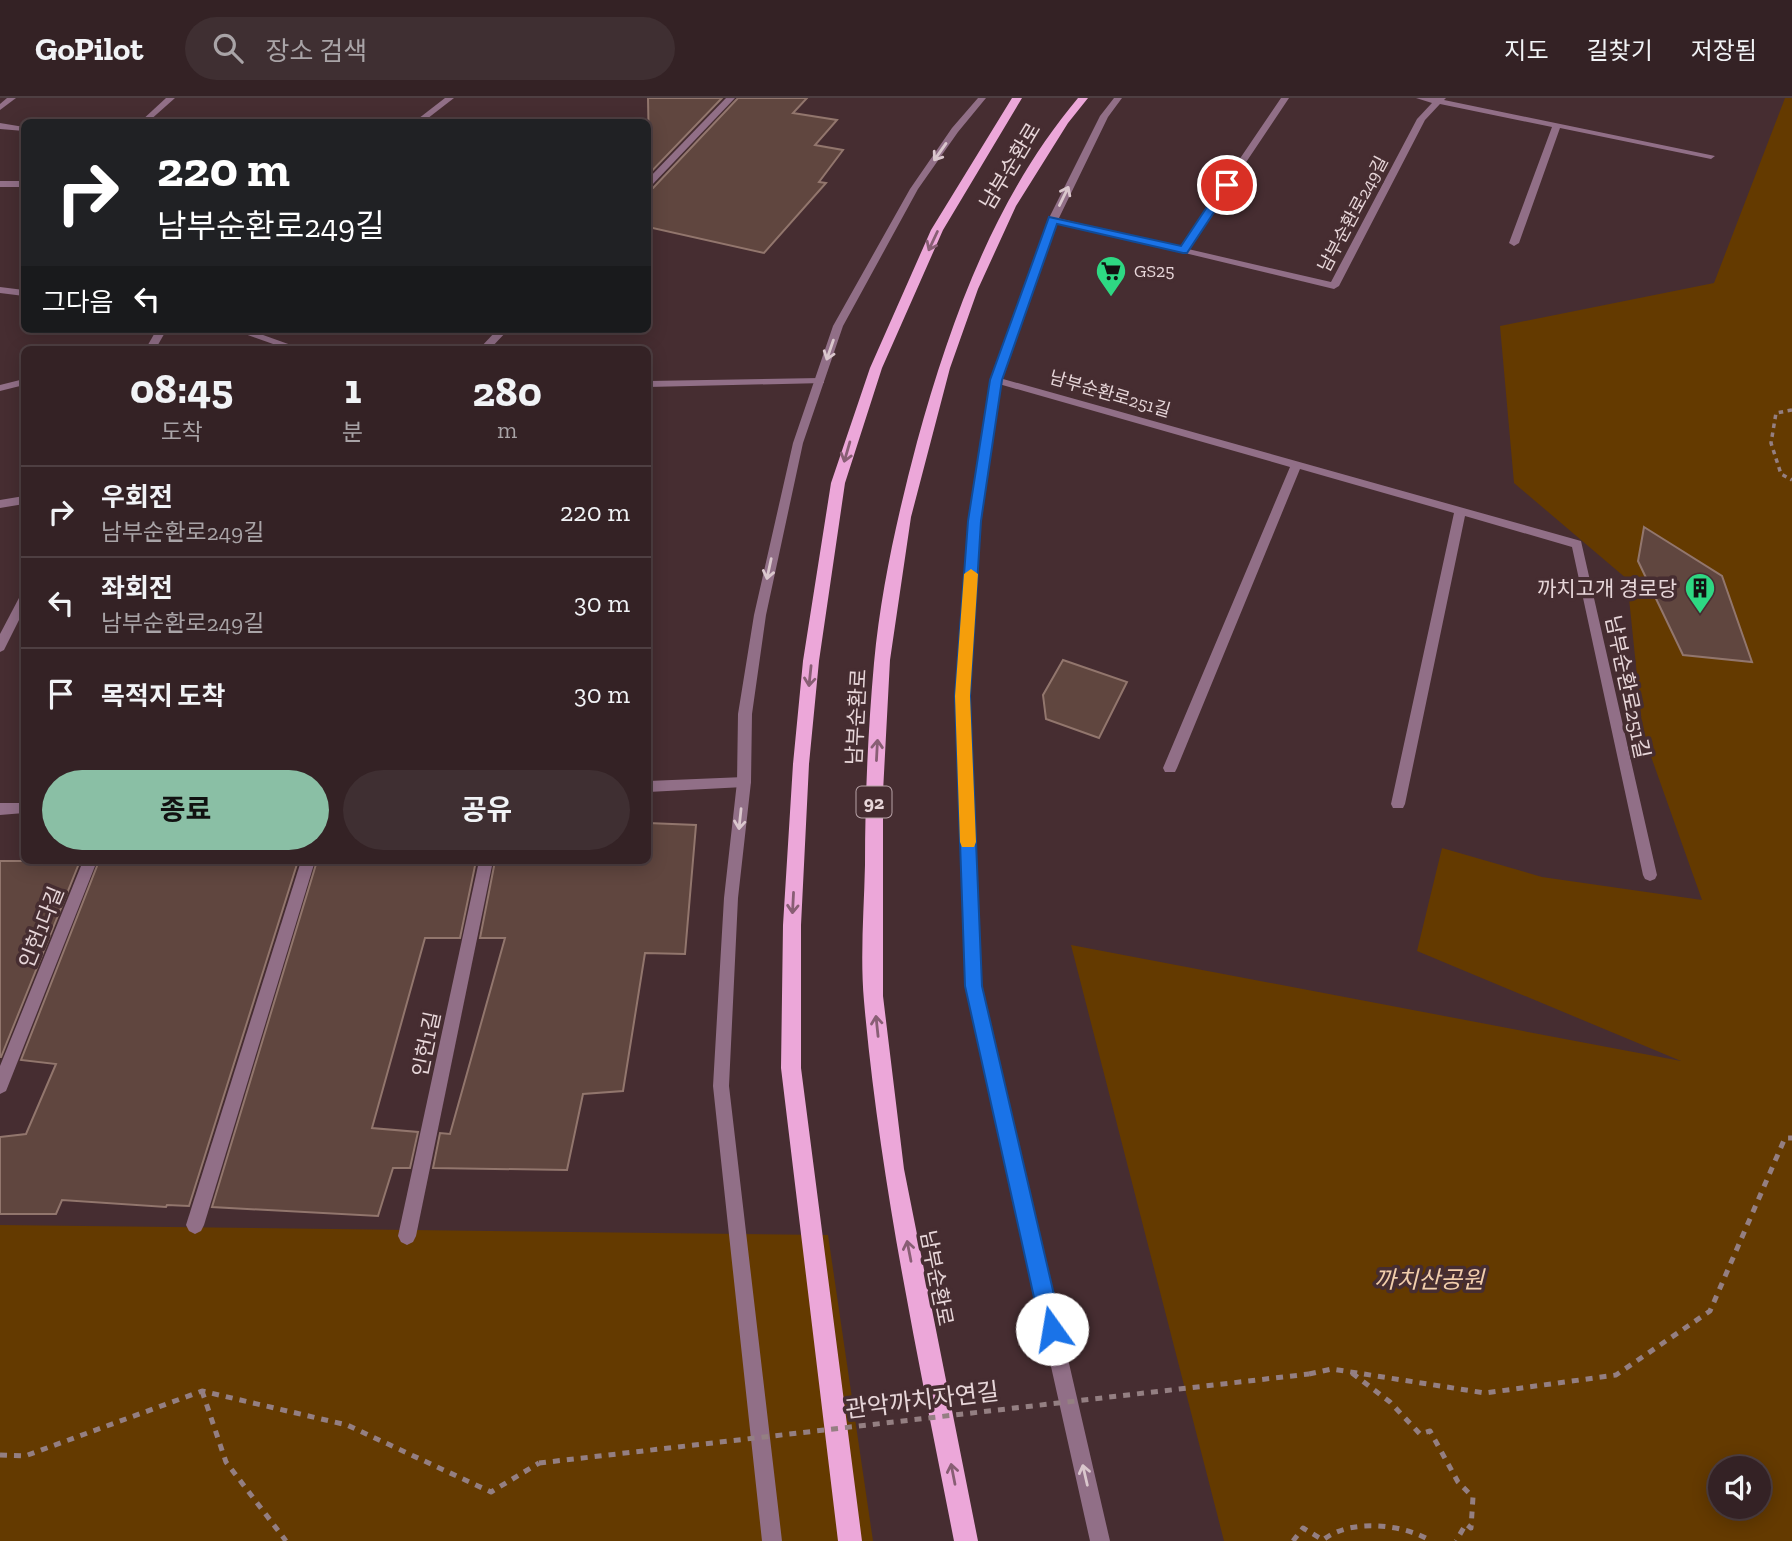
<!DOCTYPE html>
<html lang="ko">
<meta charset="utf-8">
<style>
body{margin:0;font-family:"Zilla Slab","Noto Sans KR",serif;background:#3f2f32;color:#f1f3f6;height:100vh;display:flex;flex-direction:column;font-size:26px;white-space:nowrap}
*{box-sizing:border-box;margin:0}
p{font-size:23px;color:#a9a4a7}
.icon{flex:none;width:38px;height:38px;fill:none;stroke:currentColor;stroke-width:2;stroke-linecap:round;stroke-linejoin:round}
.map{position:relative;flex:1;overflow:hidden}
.details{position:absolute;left:21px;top:248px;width:630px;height:518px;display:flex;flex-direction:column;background:#342225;border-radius:10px;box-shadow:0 4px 18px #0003,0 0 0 2px #4e3f42}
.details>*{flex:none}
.guide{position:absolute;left:21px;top:21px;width:630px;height:214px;border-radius:10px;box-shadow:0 4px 18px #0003,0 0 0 2px #4e3f42;background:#202124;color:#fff;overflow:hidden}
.tools{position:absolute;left:1708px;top:1358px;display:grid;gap:14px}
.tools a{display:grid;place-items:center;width:63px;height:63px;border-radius:50%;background:#342225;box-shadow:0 4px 18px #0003,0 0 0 2px #4e3f42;font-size:35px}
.pin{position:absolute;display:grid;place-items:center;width:60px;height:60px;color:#fff;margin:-30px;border:4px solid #fff;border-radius:50%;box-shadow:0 2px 7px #0007}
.me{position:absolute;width:77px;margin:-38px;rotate:347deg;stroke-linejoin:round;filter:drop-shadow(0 0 5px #0008)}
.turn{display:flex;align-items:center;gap:24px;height:147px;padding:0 21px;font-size:32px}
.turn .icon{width:91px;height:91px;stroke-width:2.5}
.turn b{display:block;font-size:49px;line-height:60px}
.then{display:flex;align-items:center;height:66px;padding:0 21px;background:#0003;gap:14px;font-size:26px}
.eta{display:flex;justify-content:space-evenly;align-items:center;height:119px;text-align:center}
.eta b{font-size:42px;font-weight:700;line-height:49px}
.primary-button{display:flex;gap:14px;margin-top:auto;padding:14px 21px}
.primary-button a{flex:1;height:80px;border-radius:42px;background:#8abfa5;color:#111;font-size:28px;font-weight:700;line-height:80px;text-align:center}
.primary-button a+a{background:#3f2f32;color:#f1f3f6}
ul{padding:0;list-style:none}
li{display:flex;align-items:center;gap:21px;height:91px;padding:0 21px;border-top:2px solid #4e3f42}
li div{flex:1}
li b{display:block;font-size:26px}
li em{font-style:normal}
header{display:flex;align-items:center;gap:42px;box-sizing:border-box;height:98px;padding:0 35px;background:#342225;border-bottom:2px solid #4e3f42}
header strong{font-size:33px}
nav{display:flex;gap:38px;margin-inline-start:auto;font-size:24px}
.search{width:490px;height:63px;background:#3f2f32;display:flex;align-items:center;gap:18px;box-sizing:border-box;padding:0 24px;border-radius:38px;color:#a9a4a7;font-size:26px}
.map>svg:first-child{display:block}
</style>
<header>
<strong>GoPilot</strong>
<div class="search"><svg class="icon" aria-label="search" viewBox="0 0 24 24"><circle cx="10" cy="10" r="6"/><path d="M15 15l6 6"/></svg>장소 검색</div>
<nav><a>지도</a><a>길찾기</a><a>저장됨</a></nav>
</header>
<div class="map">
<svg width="1792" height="1443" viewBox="0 0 1792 1443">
<rect width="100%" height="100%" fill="#462d31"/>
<g fill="#643a00" fill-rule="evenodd">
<path d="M1785,0H1792V1443H1224L1071,847L1681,963L1417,853L1442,750L1542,779L1702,802L1643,636L1627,481L1514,385L1500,228L1714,185ZM1720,1370H1759V1409H1720Z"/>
<polygon points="0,1127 828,1137 873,1443 0,1443"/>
</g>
<g fill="#60463f" stroke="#92766d" stroke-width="2">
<polygon points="648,0 722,0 648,77 649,55"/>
<polygon points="738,0 807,0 793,15 837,22 815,47 843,52 819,84 826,85 764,155 648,129 648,91 653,90"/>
<polygon points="1644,429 1722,478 1752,564 1683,557 1638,463"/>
<polygon points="1063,562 1127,584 1099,640 1046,621 1043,597"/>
<polygon points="648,725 696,727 685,856 645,855 623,993 583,996 567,1072 433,1070 440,1035 450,1036 505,840 480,840 495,763 648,763"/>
<polygon points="0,763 80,763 1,959 0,959"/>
<polygon points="99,763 298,763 189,1108 167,1107 166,1109 62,1102 56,1116 0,1116 0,1039 26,1036 56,966 21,962"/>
<polygon points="317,763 476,763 460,840 425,840 372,1030 418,1034 410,1070 393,1070 378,1118 212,1109"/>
</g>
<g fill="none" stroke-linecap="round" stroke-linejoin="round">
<polyline stroke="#947f82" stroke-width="3.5" stroke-dasharray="4.5 4.5" stroke-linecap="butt" points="1792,312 1776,315 1771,345 1781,376 1792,382"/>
<g stroke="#947f82" stroke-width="5" stroke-dasharray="7 7" stroke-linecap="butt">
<polyline points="1352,1275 1390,1304 1420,1336 1430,1333 1458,1384 1473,1399 1471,1430 1466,1426 1456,1443"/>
<polyline points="1309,1276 1332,1271 1485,1295 1616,1277 1710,1213 1785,1040 1792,1040"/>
<polyline points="202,1293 226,1364 286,1443"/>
<polyline points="0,1357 25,1358 202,1293 347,1327 491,1394 539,1365"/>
<path d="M1293,1443L1303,1430L1323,1442C1350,1420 1404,1426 1431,1443"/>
</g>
<g fill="#916f87" fill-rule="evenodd">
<polygon points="7,0 16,0 0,12 0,6"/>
<polygon points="166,0 175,0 148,24 140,24"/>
<polygon points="445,0 454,0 423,24 414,24"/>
<polygon points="726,0 735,0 651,88 648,89 648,81"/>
<polygon points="1281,0 1289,0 1188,151 1331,184 1417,21 1432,5 1416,0 1446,0 1444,2 1715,58 1711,61 1560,30 1519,145 1514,148 1509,145 1552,29 1440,6 1425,22 1339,188 1334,191 1048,122 1053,119 1180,149"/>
<polygon points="0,25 24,29 24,33 0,31"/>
<rect x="0" y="83" width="24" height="6"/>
<polygon points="0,189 24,192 24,198 0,195"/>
<polygon points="157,231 167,231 155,252 145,252"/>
<polygon points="231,231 246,231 305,252 290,252"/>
<polygon points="498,231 509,231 489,252 478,252"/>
<polygon points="996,279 1581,443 1657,777 1655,781 1650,783 1645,781 1643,777 1572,449 1465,418 1405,706 1403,710 1393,710 1391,706 1454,415 1300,371 1177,670 1175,674 1165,674 1163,670 1290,369 992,284 991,282"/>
<polygon points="820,280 824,281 824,285 648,289 648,283"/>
<polygon points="24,281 24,287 0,293 0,287"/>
<polygon points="24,398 24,406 0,410 0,402"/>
<polygon points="24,497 24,512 4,552 0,554 0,536 20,498"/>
<polygon points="744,679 749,680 751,684 749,688 744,689 648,694 648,683"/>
<polygon points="0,705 24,705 24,715 0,717"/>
<polygon points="83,763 97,763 8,988 6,993 0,996 0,968"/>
<polygon points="301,763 315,763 204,1127 201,1133 195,1136 189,1133 186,1127"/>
<polygon points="479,763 493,763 416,1138 413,1144 407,1147 401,1144 398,1138"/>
</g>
<g fill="#916f87" fill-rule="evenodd">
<polygon points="978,0 986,0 958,34 918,91 843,228 803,345 766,517 752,616 751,684 738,800 729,988 782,1443 762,1443 713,988 724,800 737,684 738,616 754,517 793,345 833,228 910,91 952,30"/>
<polygon points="1114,0 1122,0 1108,19 1058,122 1001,282 980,423 968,598 982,888 1110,1443 1090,1443 966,888 956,598 968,423 991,282 1048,122 1100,18"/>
</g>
<g fill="#eca7d9" fill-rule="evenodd">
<polygon points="1012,0 1022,0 943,132 882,270 845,385 819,563 809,666 801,827 801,970 862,1443 838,1443 781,970 783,827 793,666 803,563 831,385 870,270 931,132"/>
<path d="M1078,0H1088L1068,25L1016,108L978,191L950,270L911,419L890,562L883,694V898L904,1071L978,1443H954C919,1264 880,1085 864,903C860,858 864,812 865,767C865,700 868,632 874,565C881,490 898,416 917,344C951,221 995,99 1078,0Z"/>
</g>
<polyline stroke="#947f82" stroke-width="5" stroke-dasharray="7 7" stroke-linecap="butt" points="539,1365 1309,1276"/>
</g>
<defs><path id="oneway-shaft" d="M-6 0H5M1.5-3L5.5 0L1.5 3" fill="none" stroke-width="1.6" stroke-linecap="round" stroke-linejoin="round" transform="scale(1.75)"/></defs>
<g stroke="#dac7cd">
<use href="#oneway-shaft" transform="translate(940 54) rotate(125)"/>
<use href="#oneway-shaft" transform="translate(1064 98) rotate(-64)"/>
<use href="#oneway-shaft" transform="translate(830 252) rotate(109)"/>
<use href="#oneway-shaft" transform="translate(769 471) rotate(102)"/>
<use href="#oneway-shaft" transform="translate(740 721) rotate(96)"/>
<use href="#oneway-shaft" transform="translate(1085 1377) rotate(-103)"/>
</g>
<g stroke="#885e74">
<use href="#oneway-shaft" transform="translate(933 143) rotate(115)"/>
<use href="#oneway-shaft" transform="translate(847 354) rotate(106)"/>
<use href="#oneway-shaft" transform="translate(810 578) rotate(96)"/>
<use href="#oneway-shaft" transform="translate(877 652) rotate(-87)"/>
<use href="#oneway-shaft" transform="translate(793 805) rotate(93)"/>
<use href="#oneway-shaft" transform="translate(877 928) rotate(-96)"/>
<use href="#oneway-shaft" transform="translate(909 1153) rotate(-101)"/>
<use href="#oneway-shaft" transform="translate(953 1376) rotate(-101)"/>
</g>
<polygon fill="#1a73e8" stroke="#114b97" stroke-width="2" points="1227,84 1232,87 1187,155 1183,155 1057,126 1002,282 981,423 970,598 982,888 1062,1231 1059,1238 1052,1241 1044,1238 1041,1231 965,888 955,598 968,423 990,282 1049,119 1181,148 1223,85"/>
<polygon fill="#f59e0b" points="971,471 978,476 970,598 976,744 974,749 962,749 960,744 955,598 964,476"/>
<defs>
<g id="supermarket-pin" transform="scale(1.575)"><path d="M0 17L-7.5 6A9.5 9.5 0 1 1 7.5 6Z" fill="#2ed883" stroke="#462d31"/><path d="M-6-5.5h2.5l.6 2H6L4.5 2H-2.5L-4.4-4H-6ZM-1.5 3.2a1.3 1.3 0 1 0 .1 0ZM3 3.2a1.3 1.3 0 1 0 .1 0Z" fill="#111"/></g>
<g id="building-pin" transform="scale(1.575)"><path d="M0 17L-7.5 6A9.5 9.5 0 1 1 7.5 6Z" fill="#2ed883" stroke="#462d31"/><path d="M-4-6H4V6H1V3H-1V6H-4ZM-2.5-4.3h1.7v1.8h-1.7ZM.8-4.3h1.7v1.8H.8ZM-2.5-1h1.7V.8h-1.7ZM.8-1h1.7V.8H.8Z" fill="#111"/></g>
</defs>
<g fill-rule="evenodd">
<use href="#supermarket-pin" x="1111" y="173"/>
<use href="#building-pin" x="1700" y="490"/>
</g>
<g text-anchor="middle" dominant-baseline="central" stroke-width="7" stroke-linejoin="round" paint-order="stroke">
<g font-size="18" fill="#e7d6d9" stroke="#462d31">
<text transform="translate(1353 116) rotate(-62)">남부순환로249길</text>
<text transform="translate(1110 296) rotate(16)">남부순환로251길</text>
</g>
<g font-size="18" fill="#e7d6d9" stroke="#462d31" text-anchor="start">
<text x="1134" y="173">GS25</text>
</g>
<rect fill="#462d31" stroke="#b7a3a7" stroke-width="2" x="856.5" y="688.5" width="35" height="31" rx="5"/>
<g font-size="19" font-weight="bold" fill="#e7d6d9">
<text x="874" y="704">92</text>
</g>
<g font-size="21" fill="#e7d6d9" stroke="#462d31">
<text transform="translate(1010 68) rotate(-59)">남부순환로</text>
<text transform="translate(1628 589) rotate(78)">남부순환로251길</text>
<text transform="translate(856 619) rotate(-87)">남부순환로</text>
<text transform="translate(41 829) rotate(-68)">인헌1다길</text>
<text transform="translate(426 946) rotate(-78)">인헌1길</text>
<text transform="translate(937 1180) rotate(79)">남부순환로</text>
</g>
<g font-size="21" fill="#e7d6d9" stroke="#462d31" text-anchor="end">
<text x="1677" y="490">까치고개 경로당</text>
</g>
<g font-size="24" font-style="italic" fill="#f2ceac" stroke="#462d31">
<text x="1429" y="1181">까치산공원</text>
</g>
<g font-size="24" fill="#e7d6d9" stroke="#462d31">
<text transform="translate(922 1302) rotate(-7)">관악까치자연길</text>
</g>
</g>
</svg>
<div class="tools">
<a><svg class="icon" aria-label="sound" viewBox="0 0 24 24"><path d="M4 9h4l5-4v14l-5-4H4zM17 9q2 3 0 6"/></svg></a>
</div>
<div class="pin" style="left:1227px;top:87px;background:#d93025"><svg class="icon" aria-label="arrive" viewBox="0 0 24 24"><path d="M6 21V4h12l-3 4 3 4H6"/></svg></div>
<svg class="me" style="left:1052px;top:1231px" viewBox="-20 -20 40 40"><circle r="19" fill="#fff"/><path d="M0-13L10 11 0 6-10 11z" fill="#1a73e8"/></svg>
<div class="guide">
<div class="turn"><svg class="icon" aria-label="right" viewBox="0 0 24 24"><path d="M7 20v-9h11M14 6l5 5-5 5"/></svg><div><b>220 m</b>남부순환로249길</div></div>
<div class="then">그다음<svg class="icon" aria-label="left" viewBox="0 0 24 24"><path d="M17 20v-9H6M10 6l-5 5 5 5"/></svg></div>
</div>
<section class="details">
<div class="eta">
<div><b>08:45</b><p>도착</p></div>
<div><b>1</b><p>분</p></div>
<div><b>280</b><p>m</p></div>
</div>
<ul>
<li><svg class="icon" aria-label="right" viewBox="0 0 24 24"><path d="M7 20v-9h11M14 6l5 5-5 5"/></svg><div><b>우회전</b><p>남부순환로249길</p></div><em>220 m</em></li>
<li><svg class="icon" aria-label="left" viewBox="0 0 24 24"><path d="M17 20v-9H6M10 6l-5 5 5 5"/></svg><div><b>좌회전</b><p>남부순환로249길</p></div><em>30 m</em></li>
<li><svg class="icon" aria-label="arrive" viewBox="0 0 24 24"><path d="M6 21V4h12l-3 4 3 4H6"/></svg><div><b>목적지 도착</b></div><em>30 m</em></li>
</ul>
<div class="primary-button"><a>종료</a><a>공유</a></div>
</section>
</div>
